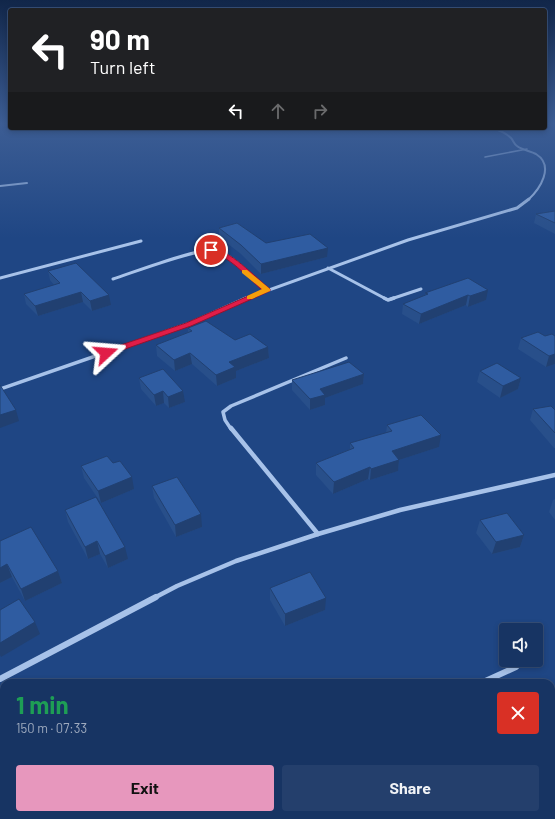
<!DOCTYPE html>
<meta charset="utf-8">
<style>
body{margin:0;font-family:Barlow,sans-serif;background:#243f6c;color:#f1f3f6;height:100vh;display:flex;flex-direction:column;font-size:15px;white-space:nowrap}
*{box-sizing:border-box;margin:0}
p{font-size:13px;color:#9eaabe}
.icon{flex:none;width:22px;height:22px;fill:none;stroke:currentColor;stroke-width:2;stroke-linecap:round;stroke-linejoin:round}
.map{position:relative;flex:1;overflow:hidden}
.side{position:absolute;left:0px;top:679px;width:555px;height:140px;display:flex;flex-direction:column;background:#173463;border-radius:12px 12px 0 0;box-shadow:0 2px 6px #0003,0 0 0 1px #364f78}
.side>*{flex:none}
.guide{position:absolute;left:8px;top:8px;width:539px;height:122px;border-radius:4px;box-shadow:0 2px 6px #0003,0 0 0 1px #364f78;background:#202124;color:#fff;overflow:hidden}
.tools{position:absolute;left:499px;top:623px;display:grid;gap:8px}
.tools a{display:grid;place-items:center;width:44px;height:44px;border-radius:4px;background:#173463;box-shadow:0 2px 6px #0003,0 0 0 1px #364f78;font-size:20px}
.pin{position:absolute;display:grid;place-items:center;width:34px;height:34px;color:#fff;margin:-17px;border:2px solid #fff;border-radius:50%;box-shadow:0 1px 4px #0007}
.me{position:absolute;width:44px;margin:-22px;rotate:71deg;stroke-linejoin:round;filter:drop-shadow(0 0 3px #0008)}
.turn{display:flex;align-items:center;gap:14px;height:84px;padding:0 16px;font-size:18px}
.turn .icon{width:52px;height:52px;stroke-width:2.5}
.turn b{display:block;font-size:28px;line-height:34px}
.lanes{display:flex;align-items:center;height:38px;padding:0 16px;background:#0003;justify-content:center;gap:20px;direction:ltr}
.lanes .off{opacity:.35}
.round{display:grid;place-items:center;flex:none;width:42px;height:42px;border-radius:4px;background:#243f6c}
.summary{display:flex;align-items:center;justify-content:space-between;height:68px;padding:0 16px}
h1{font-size:24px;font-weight:700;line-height:30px;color:#1e9e55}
.primary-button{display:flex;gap:8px;margin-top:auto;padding:8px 16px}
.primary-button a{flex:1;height:46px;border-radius:4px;background:#e797bd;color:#111;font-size:16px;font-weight:700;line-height:46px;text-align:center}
.primary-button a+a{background:#243f6c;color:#f1f3f6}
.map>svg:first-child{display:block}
</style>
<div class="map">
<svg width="555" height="819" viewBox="0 0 555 819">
<rect width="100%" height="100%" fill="#1f4684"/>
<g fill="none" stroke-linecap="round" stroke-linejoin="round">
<polyline stroke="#a7c2e9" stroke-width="1.5" points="485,157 527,149"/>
<g stroke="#a7c2e9" stroke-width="2">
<path d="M492,128C499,130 506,133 511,138C513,140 514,144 517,146C522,150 530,151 536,154C555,166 540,189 528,200"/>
<polyline points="0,186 27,183"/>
</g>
<g stroke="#a7c2e9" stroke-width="3">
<polyline points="328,268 386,299"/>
<polyline points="0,278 141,241"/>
<path d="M113,279C132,273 200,247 216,250C230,253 256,280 267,290"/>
<polyline points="244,299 408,240 517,208 529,199"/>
<polyline points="391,299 421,289"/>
</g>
<g stroke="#a7c2e9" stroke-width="3.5">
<polyline points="384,298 388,300 394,298"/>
<polyline points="0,389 188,324 246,298"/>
<polyline points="231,429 225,420 223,412 231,406 346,358"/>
</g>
<g stroke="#a7c2e9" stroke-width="4.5">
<polyline points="231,428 318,534"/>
<polyline points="154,598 177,586 236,561 318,534 400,510 555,475"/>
</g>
<g stroke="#a7c2e9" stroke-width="6">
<polyline points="0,679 156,597"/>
<polyline points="481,683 516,667"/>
<polyline points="190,819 198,815"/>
</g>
</g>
<g fill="#284f8a">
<polygon points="555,211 555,234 534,223 536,214"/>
<polygon points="219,228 266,243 327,257 261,274 241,254 219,237"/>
<polygon points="48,271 111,305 92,311 83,302 38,316 26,304 24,294 54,285 50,280"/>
<polygon points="468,278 486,300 468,307 466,305 419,324 402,314 403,304 425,295 425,293"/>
<polygon points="188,328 235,340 268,347 269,358 236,371 236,378 217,386 192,364 175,371 157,356 156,345 188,332"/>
<polygon points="555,336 555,364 546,367 518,349 521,338"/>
<polygon points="480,371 521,378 518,389 500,398 477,382"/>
<polygon points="364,374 363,384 325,398 325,405 310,410 292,390 292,380"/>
<polygon points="139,378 185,402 169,408 164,403 156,406 141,389"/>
<polygon points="533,409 555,410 555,448 554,448 530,420"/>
<polygon points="387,425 439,447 399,460 398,471 370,480 368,479 333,494 316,475 316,463 350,449 350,443 386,433"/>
<polygon points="113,463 134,489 101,503 84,478 81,466"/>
<polygon points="152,486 202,527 176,537 154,498"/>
<polygon points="555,499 555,520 549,512 553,500"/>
<polygon points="65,510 128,559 108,568 100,554 88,559 68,522"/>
<polygon points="480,520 524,535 520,547 492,554 476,533"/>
<polygon points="0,541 58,571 62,583 25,601 12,577 0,583"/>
<polygon points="270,588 325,610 285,626 270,600"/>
</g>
<g fill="#214071">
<polygon points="328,248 327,257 261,274 261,264"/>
<polygon points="488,290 486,300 468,307 470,296"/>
<polygon points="81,292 83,302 38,316 35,306"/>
<polygon points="109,295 111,305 92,311 90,301"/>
<polygon points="468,295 466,305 419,324 421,314"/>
<polygon points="268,347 269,358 236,371 236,378 217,386 216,375 229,362"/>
<polygon points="190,353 192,364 175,371 174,360"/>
<polygon points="555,354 555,364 546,367 549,356"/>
<polygon points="364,374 363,384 325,398 325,405 310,410 310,399 320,389"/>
<polygon points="521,378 518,389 500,398 503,386"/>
<polygon points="163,391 164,403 156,406 154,395"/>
<polygon points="183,391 185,402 169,408 168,397"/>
<polygon points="16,410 19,421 0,428 0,415"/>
<polygon points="441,435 439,447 399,460 398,471 370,480 371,469 392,451"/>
<polygon points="370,467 368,479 333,494 334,482"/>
<polygon points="132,477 134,489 101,503 98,491"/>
<polygon points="201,514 202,527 176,537 175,525"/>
<polygon points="524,535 520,547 492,554 496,542"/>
<polygon points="97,541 100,554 88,559 85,547"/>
<polygon points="125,547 128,559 108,568 105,556"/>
<polygon points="7,564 12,577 0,583 0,568"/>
<polygon points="58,571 62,583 25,601 21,589"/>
<polygon points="326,598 325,610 285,626 285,614"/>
<polygon points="35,622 40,634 1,657 0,655 0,643"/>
</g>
<g fill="#2f5ca1" stroke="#214071">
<polygon points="555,211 555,223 536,214"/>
<polygon points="237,223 266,243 310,234 328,248 261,264 241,245 219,228"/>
<polygon points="76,263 109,295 90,301 81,292 35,306 24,294 60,283 48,271"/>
<polygon points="468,278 488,290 470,296 468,295 421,314 403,304 428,294 425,293"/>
<polygon points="206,321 235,340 250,334 268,347 229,362 235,367 216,375 190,353 174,360 156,345 192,331 188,328"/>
<polygon points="538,332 545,336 552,334 555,336 555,354 549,356 521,338"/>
<polygon points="349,362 364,374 320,389 325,395 310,399 292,380"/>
<polygon points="497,363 521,378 503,386 480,371"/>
<polygon points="163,369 183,391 168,397 163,391 154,395 139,378"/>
<polygon points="0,385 16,410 0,415"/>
<polygon points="551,406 555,410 555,433 533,409"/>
<polygon points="421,415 441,435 392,451 399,460 371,469 370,467 334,482 316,463 354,448 350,443 392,431 387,425"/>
<polygon points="107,456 113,463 120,461 132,477 98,491 81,466"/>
<polygon points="177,477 201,514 175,525 152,486"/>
<polygon points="96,497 125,547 105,556 97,541 85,547 65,510"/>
<polygon points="507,513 524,535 496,542 480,520"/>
<polygon points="31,527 58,571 21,589 7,564 0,568 0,541"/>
<polygon points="310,572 326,598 285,614 270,588"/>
<polygon points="19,599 35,622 0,643 0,610"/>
<polygon points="266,815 294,815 296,819 253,819"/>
</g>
<linearGradient id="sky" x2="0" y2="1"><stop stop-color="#112649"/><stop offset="0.52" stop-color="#3c5d94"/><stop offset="1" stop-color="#3c5d94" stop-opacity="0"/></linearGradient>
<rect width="555" height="238" fill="url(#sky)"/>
<path fill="#e11d48" stroke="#92132f" d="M211,248C229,249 255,277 270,289V291L191,326L108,355H103V351L186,323L262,290C247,277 229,255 209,252V249Z"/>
<polygon fill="#f59e0b" points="242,270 247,270 270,289 270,291 252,299 247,299 247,296 262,289 242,273"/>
</svg>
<div class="tools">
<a><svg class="icon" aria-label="sound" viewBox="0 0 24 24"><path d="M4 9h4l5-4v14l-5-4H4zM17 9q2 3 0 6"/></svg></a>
</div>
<div class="pin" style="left:211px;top:250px;background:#d93025"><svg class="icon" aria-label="arrive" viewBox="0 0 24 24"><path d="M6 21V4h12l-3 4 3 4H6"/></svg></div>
<svg class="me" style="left:106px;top:353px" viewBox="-20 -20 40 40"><path d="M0-17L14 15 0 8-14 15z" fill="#e11d48" stroke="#fff" stroke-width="4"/></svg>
<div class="guide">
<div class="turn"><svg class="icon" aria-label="left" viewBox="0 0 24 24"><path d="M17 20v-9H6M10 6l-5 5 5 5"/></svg><div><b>90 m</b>Turn left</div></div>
<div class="lanes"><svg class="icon" aria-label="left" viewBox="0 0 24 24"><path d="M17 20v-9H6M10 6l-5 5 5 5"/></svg><svg class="icon off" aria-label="ahead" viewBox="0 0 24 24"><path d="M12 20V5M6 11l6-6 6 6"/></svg><svg class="icon off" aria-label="right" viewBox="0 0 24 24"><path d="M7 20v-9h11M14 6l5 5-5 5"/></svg></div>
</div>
<section class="side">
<div class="summary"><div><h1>1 min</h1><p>150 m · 07:33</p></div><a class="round" style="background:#d93025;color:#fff"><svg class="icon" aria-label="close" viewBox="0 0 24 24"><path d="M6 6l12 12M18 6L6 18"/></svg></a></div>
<div class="primary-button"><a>Exit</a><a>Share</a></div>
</section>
</div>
